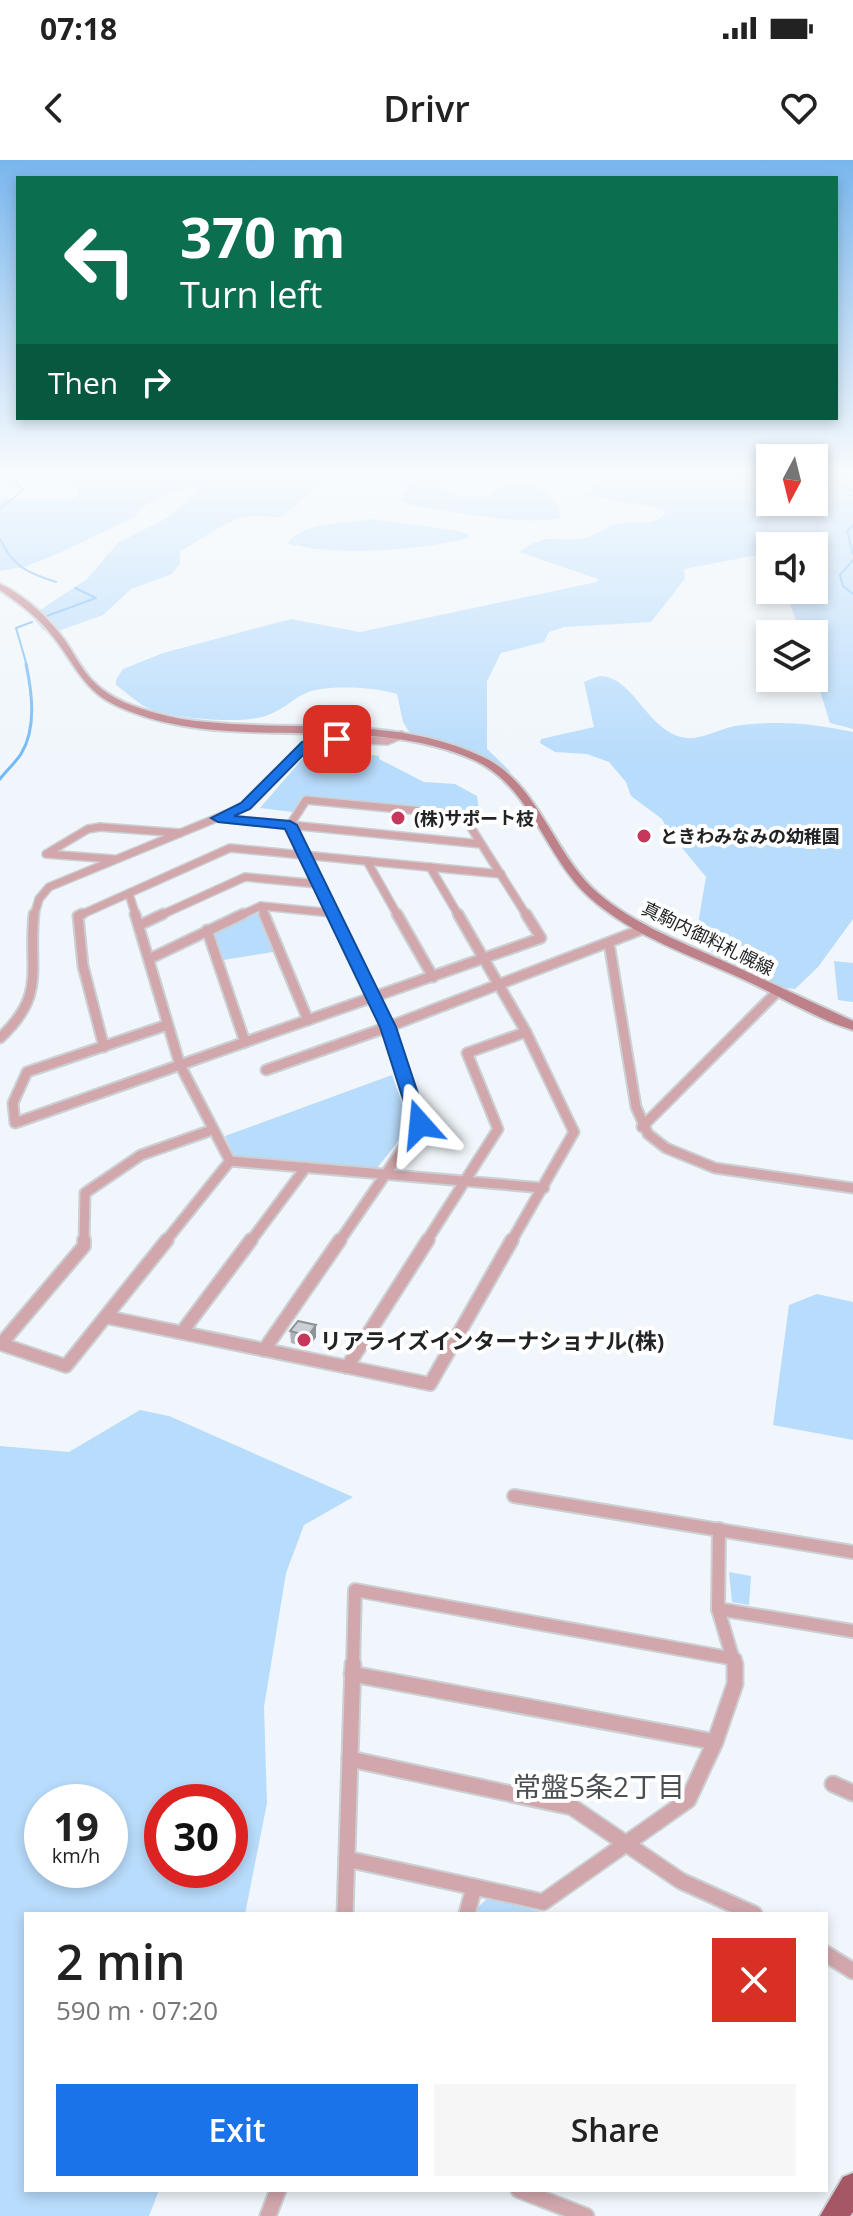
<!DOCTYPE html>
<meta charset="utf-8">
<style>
body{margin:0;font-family:"Open Sans","Noto Sans JP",sans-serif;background:#f6f6f6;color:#222;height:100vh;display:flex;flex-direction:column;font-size:30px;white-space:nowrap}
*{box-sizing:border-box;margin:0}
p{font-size:26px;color:#767676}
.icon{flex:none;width:44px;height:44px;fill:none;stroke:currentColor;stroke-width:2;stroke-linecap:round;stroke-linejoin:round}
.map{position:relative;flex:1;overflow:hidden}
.side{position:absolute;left:24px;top:1752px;width:804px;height:280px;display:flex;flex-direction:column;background:#fff;border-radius:0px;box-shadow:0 4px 12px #0003}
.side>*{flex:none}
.hud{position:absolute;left:16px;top:16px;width:822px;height:244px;border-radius:0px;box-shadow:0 4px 12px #0003;background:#0b6e4f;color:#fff;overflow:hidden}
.needle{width:52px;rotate:187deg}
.fabs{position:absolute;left:756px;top:284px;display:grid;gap:16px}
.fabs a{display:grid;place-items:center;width:72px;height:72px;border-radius:0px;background:#fff;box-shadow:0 4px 12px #0003;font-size:40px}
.speed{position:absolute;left:24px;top:1624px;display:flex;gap:16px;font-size:40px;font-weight:700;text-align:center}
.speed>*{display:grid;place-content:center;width:104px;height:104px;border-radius:50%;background:#fff;box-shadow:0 4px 12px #0003;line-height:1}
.speed small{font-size:20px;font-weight:400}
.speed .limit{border:12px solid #d22;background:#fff;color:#111}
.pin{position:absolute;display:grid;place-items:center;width:68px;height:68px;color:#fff;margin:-34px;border-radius:16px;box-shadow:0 4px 12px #0006}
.me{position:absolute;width:88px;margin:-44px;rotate:342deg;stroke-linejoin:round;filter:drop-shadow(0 0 6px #0008)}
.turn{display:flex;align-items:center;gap:28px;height:168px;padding:0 32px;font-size:36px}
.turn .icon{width:104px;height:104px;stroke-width:2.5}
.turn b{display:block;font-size:56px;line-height:68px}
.then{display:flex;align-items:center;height:76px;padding:0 32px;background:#0003;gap:16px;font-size:30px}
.round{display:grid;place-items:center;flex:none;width:84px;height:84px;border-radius:0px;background:#f6f6f6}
.headline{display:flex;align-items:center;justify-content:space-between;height:136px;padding:0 32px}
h1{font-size:48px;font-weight:600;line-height:60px}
.cta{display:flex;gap:16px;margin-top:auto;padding:16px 32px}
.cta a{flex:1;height:92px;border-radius:0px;background:#1a73e8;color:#fff;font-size:32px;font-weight:600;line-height:92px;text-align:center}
.cta a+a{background:#f6f6f6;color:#222}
.status{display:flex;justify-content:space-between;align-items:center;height:56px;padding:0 40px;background:#fff;direction:ltr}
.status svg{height:22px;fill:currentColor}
header{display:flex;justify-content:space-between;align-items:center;height:104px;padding:0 32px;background:#fff;font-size:36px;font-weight:600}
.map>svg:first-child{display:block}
</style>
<div class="status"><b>07:18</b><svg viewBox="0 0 49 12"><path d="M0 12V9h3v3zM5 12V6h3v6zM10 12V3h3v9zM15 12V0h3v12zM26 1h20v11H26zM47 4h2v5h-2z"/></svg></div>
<header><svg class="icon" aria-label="back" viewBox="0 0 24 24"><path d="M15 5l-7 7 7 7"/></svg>Drivr<svg class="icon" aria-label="heart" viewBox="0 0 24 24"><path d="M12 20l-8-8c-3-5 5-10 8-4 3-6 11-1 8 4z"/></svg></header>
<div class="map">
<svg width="853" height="2056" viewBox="0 0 853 2056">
<rect width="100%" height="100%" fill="#f0f6fb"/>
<g fill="#b8dcfc" fill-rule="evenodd">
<path d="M77,313H333L283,356C271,359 262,355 250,356C230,357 199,382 180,391V404L172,414L131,429L103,455L58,471H44L35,460L40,450L87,419L118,383L167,358L205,324L179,330L147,344L133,358L50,397L24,407L0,411V339H76L80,329L66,321Z"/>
<path d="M605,313H770V342H814V313H853V569L830,563L814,512V474H801L785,430H814V395L820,393L814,392V386H766L758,395L684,409L685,419L651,462L564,467L549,472L544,482L501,493L487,521V589L512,613L473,591L410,573L403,562L397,534C377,527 325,524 306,533C293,539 282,550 268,555C244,565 170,559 146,547C136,542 126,532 116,525V520L123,509L163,493L291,459L360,472L597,422L598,419L519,392C550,370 554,384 585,378C595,376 604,368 613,365C632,358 652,370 666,352L662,349L581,334L590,333Z"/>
<path d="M434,316L442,321V327L460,338L492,336L498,328C525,320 559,325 560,358C524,367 448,350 409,345L400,341C410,325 415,319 434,316Z"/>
<path d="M373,359L458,371L469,374L468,378C423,390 332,397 287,383C309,359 345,365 373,359Z"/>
<path d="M599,516C633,516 645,567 681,577C699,582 718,569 735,566C776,560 813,563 853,572V759L818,807L795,829C760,826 716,795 686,776L698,764L706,717L669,672L662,659L631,636L626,622L609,602L587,594L555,592L540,583L541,579L594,567L584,522Z"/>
<polygon points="318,587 379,596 379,599 424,622 455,624 477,636 479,651 465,653 302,637 293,652 260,648 311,589"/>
<polygon points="253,753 258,754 273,792 223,800 214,771"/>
<polygon points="834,801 853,803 853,842 838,840"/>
<polygon points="392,915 410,966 377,1008 235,998 225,976"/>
<polygon points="817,1134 853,1142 853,1280 773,1265 789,1145"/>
<path d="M140,1250L169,1256L353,1337L304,1365L286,1413L264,1547L267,1643L245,1754H26V2030H159L149,2056H0V1286L69,1292ZM42,1642H110V1710H42ZM162,1642H230V1710H162Z"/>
<polygon points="729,1412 751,1416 749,1445 732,1442"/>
<polygon points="488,1738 541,1752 542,1754 477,1754 478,1747"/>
</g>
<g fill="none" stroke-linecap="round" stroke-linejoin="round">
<g stroke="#72b9f5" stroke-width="2">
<polyline points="814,313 853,331"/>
<polyline points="0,349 23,330 5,313"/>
<polyline points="853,365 847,371 853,394"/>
<path d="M0,379C13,407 28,413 56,422"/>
<polyline points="853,400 840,415 843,426 853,434"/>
<polyline points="44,457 96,438 75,428"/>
<polyline points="27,506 16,468 32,462"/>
</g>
<path stroke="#72b9f5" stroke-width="3" d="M0,619C7,610 15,603 21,594C37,568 32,532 26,504"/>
<g stroke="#cbd0d4" stroke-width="10">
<g id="minor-far3">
<polyline points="218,658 290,665 334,756"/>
<polyline points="481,684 290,665 306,640 463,655 527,756"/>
<polyline points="113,699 46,694 88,669 100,667 180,673"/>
<polyline points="367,701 398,756"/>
<polyline points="430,707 459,756"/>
<polyline points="129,734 136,756"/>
<polyline points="261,746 265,756"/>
<polyline points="34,756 39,739 49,727 246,646 306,585 337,579 387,581 401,575"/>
<polyline points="78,756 230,688 501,714"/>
<polyline points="159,756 245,717 318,724"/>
<polyline points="239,756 261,746 332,753"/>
</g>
</g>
<g stroke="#cbd0d4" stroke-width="13">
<g id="minor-far2">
<polyline points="82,754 78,756 83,806 104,887"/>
<polyline points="135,754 180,905 230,1001 544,1028"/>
<polyline points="264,754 308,860"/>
<polyline points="333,754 388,867 420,964 339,1082"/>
<polyline points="397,754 433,817"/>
<polyline points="458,754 526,872 574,972 511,1082"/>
<polyline points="140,765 163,754"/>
<polyline points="207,770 245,882"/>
<polyline points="609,783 636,947 648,974 666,988 715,1008 853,1028"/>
<polyline points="149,799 243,754"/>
<polyline points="167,865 27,912 13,943 15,963 541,778 526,754"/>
<path d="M0,878C47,834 28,811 34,754"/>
<polyline points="266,910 388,867 643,769"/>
<polyline points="642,967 778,831"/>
<polyline points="84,1082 85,1033 141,995 212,970"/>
<polyline points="165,1082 230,1001"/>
<polyline points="250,1082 306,1007"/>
<polyline points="426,1082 498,969 467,893 526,872"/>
</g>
</g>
<g stroke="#cbd0d4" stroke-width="16">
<g id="minor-far1">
<polyline points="84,1080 84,1086 1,1184 66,1206 167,1080"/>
<polyline points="106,1157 430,1224 512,1080"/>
<polyline points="182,1172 251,1080"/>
<polyline points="264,1190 340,1080"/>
<polyline points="347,1207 428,1080"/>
<polyline points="514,1336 853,1392"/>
<polyline points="719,1369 718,1449 735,1506"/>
<polyline points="718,1449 853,1471"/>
<polyline points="353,1506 355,1430 735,1499"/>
</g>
</g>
<g stroke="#cbd0d4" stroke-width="19">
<g id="minor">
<polyline points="352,1514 715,1582"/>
<polyline points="350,1599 572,1647 681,1721 754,1754"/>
<polyline points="833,1624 853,1633"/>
<polyline points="347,1699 543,1742 688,1640 715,1582 735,1524 735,1504"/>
<polyline points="345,1754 353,1504"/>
<polyline points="467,1754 474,1727"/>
<polyline points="826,1794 853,1811"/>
<polyline points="519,2030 586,2056"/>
<polyline points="268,2056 278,2030"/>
</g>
</g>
<g stroke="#cbd0d4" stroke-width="4">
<path id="secondary" d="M0,424C24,435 48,457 64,479C74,493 82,511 95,523C112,540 137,548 160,554C183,561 208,562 232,564C316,569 404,559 483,597C540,624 553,695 599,734C634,764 679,781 721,800C765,820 809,841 853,861V870C817,859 783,838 749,822C696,797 633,777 589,737C545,697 531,626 474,600C359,549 223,598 113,544C81,528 72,498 50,473C36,455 18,443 0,430Z"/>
</g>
<g stroke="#cbd0d4" stroke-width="4">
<polygon id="trunk" points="853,2013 853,2052 850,2056 820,2056 843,2017"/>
</g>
<use href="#minor-far3" stroke="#d2a7ac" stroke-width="7"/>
<use href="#minor-far2" stroke="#d2a7ac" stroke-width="9"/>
<use href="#minor-far1" stroke="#d2a7ac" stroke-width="12"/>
<use href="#minor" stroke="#d2a7ac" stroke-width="15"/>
<use href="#secondary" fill="#be8089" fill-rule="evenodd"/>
<use href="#trunk" fill="#a65765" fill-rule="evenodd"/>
</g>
<polygon fill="#aeb3b7" points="316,1165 316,1177 309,1188 291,1183 290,1171"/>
<polygon fill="#8d9295" points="316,1165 316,1177 309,1188 308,1176"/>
<polygon fill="#cad0d5" stroke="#8d9295" stroke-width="2" points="298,1161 316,1165 308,1176 290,1171"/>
<linearGradient id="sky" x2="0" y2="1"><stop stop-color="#79b6ed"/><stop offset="0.52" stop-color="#f8fbfd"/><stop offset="1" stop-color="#f8fbfd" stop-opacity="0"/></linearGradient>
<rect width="853" height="600" fill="url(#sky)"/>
<polygon fill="#1a73e8" stroke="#114b97" stroke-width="2" points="337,576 341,577 341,582 310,588 250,649 234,656 290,661 297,665 396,867 428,964 420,970 411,964 380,867 285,669 218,662 211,658 241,643 302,582"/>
<g fill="#c6375c" stroke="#fff" stroke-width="3">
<circle cx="398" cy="658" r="8"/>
<circle cx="644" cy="676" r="8"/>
<circle cx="304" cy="1180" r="8"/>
</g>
<g text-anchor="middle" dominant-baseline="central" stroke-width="8" stroke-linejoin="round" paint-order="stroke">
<g font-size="18" font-weight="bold" fill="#212325" stroke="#fff" text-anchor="start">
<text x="414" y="658">(株)サポート枝</text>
<text x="660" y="676">ときわみなみの幼稚園</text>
</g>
<g font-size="18" fill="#212325" stroke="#fff">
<text transform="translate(708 778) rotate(26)">真駒内御料札幌線</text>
</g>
<g font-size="22" font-weight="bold" fill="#212325" stroke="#fff" text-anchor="start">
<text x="320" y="1180">リアライズインターナショナル(株)</text>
</g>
<g font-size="28" fill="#4a4f54" stroke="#fff">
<text x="599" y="1626">常盤5条2丁目</text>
</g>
</g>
</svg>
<div class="fabs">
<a><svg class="needle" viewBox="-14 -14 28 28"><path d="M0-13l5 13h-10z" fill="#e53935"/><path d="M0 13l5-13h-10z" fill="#767676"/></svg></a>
<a><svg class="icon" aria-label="sound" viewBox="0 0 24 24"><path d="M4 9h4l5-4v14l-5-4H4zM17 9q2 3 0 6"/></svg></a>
<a><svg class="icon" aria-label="layers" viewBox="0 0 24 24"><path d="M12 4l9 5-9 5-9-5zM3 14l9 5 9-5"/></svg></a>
</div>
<div class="speed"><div>19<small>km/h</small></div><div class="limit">30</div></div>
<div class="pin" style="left:337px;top:579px;background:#d93025"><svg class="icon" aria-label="arrive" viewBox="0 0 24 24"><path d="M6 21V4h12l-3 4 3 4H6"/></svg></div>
<svg class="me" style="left:420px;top:964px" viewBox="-20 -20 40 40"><path d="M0-17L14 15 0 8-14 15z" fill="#1a73e8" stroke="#fff" stroke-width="4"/></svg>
<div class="hud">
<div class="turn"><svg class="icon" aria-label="left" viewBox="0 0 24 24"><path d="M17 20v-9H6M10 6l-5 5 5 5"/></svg><div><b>370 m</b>Turn left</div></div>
<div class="then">Then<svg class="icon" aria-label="right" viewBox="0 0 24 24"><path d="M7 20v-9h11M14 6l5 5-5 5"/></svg></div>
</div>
<section class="side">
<div class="headline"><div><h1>2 min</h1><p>590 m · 07:20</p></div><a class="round" style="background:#d93025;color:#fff"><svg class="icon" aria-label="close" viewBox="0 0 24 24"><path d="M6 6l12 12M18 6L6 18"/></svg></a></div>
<div class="cta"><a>Exit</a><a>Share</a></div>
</section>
</div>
